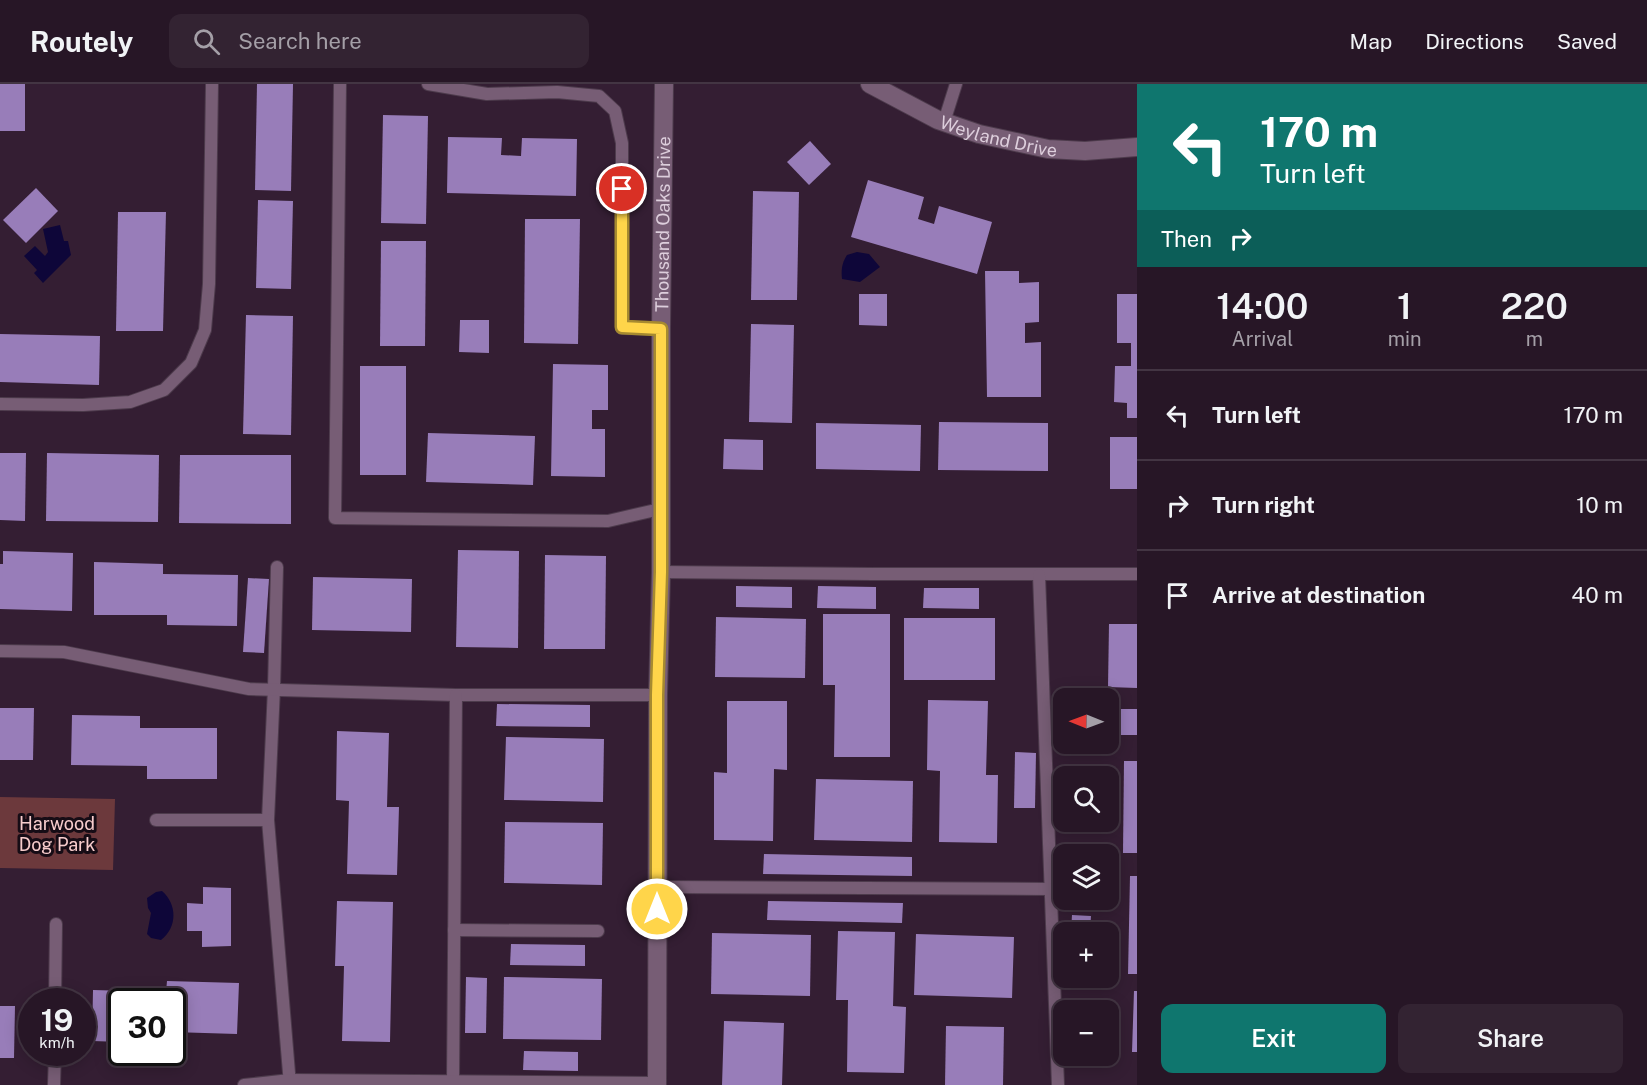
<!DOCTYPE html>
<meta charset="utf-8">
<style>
body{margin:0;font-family:"Public Sans",sans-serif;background:#332332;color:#f1f3f6;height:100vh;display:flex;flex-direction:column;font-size:22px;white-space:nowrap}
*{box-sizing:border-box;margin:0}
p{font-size:20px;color:#a49fa7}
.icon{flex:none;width:33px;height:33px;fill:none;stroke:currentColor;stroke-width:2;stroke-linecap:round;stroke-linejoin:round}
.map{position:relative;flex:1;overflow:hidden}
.sheet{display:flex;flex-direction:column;background:#271626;width:510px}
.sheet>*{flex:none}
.hud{background:#0f766e;color:#fff;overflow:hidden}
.needle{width:39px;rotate:271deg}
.fabs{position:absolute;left:1053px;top:604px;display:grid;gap:12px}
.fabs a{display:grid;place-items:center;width:66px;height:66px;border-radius:12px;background:#271626;box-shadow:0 3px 15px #0003,0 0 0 2px #433543;font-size:30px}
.speed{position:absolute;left:18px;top:904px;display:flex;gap:12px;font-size:30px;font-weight:700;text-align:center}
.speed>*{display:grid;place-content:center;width:78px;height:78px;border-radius:50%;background:#271626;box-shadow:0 3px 15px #0003,0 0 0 2px #433543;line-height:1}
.speed small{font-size:15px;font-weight:400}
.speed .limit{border:3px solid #111;border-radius:9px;background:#fff;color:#111}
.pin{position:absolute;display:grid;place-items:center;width:51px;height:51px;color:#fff;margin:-26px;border:3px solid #fff;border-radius:50%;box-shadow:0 2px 6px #0007}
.me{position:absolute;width:66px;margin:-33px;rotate:0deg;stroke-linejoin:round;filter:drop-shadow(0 0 4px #0008)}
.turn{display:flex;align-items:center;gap:21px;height:126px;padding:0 24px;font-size:27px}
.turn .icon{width:78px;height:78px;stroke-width:2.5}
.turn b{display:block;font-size:42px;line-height:51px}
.then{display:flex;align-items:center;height:57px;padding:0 24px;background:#0003;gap:12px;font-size:22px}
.eta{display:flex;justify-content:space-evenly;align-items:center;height:102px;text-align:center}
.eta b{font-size:36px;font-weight:600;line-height:42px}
.primary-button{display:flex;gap:12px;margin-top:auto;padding:12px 24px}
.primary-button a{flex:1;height:69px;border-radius:12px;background:#0f766e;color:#fff;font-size:24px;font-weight:600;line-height:69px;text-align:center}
.primary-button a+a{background:#332332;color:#f1f3f6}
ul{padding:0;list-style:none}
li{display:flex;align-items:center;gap:18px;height:90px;padding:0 24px;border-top:2px solid #433543}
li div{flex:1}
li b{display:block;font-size:22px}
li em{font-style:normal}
header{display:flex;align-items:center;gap:36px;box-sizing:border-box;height:84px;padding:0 30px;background:#271626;border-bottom:2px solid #433543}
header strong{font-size:28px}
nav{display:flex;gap:33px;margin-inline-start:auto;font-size:21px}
.search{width:420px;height:54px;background:#332332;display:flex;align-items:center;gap:15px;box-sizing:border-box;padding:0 21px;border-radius:12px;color:#a49fa7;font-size:22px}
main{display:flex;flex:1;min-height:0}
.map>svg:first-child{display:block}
</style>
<header>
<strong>Routely</strong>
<div class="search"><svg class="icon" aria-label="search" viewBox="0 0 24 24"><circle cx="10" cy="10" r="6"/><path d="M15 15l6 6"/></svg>Search here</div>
<nav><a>Map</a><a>Directions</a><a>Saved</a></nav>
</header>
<main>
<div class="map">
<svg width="1137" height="1001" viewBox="0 0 1137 1001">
<rect width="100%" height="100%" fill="#341e33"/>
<polygon fill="#6c393c" points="0,713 115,715 113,786 0,784"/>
<g fill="#0e0639">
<polygon points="60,141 64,157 68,157 71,171 43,199 34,189 37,186 24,172 35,162 45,172 48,168 43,145"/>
<path d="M857,168L869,170L880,183L860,198L842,195C841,185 842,179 847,171Z"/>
<path d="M162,807C177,820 178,843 161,856L151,854L147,850L151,829L148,824L147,814L156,808Z"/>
</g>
<g fill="#987db9">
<rect x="0" y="0" width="25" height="47"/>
<polygon points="257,0 293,0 291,107 255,106"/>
<polygon points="383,31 428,32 426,140 381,139"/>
<polygon points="448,53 502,54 501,71 521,72 522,54 577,55 576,112 447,109"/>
<polygon points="810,57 831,80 809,101 787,78"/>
<polygon points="868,96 924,113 918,135 934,140 939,122 992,138 977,190 851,153"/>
<polygon points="36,104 58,127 26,159 3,136"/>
<polygon points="753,107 799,108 797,216 751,216"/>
<polygon points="258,116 293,117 291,205 256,204"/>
<polygon points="118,128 166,128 163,247 116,247"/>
<polygon points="525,135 580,135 578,260 524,259"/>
<polygon points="381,157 426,157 425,262 380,262"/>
<polygon points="985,187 1019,187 1019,199 1039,198 1039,238 1025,239 1025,259 1041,258 1041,313 987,313"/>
<polygon points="859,210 887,210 887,242 859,241"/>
<polygon points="1117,210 1137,210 1137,334 1127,334 1127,319 1114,318 1115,282 1131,282 1131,259 1117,259"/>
<polygon points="246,231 293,232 291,351 243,350"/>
<polygon points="460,236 489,236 489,269 459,268"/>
<polygon points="751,240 794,241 792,339 749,338"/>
<polygon points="0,250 100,252 99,301 0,298"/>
<polygon points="553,280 608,281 608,326 592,326 592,345 605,345 605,393 551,392"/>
<rect x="360" y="282" width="46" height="109"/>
<polygon points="939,338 1048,339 1048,387 938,386"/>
<polygon points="816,339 921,341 920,387 816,385"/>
<polygon points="428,349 535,352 533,401 426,398"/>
<rect x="1110" y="353" width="27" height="52"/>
<polygon points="724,355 763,356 763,386 723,385"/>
<polygon points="0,369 26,369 25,437 0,436"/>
<polygon points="47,369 159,371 158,438 46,437"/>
<polygon points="180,371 291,371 291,440 179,439"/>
<polygon points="458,466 519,467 518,564 456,563"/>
<polygon points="3,467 73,469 72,527 0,525 0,480 3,480"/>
<polygon points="545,471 606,472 605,565 544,565"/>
<polygon points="94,478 163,480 163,490 238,491 237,542 167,541 167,531 94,531"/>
<polygon points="313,493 412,495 411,548 312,546"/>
<polygon points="248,494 269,495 264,569 243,568"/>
<polygon points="736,502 792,503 792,524 736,523"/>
<polygon points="818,502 876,503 876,525 817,524"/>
<polygon points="924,504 979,504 979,525 923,524"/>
<polygon points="823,530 890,530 890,673 834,673 835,601 823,601"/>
<polygon points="716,533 806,535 805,594 715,593"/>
<rect x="904" y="534" width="91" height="62"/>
<polygon points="1109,540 1137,540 1137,604 1108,603"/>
<polygon points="928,616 988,617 986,691 998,691 997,759 939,758 940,687 927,686"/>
<polygon points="727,617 787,617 787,686 774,685 773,757 714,756 714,688 727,689"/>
<polygon points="497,620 590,621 590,643 496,642"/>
<polygon points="0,624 34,624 33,676 0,676"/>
<rect x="1114" y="625" width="23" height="26"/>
<polygon points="72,631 140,632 140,644 217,644 217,695 147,695 147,682 71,681"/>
<polygon points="337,647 389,649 387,723 399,723 397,791 347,790 349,717 336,716"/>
<polygon points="506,653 604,655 603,718 504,716"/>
<polygon points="1015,668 1036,669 1035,724 1014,724"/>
<polygon points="1124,677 1137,677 1137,769 1123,769"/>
<rect x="1067" y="687" width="17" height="6"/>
<polygon points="816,695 913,697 912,758 814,756"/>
<polygon points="505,738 603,739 602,801 504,799"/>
<polygon points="764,770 912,773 912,792 763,790"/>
<polygon points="1130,792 1137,792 1137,890 1128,890"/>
<polygon points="203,803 231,804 231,862 202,863 202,847 187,847 187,819 203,820"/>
<polygon points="337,817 393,818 390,958 342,957 344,882 335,882"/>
<polygon points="768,817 903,819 902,839 767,836"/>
<polygon points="1072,831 1091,832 1090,849 1071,849"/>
<polygon points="838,847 895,848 893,922 906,923 904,989 847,988 848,916 836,916"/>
<polygon points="712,849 811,851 810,912 711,910"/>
<polygon points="916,850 1014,853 1012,914 914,911"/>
<polygon points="511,860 585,861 585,882 510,881"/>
<polygon points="466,893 487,894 486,949 465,949"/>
<polygon points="504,893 602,895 601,956 503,955"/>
<polygon points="167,897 239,899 237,950 172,948 172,918 122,918 122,958 92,957 93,906 166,908"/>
<polygon points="1134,907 1137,907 1137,968 1132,968"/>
<polygon points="0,922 15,922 14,974 0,974"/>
<polygon points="724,937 784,939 782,1001 722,1001"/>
<polygon points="946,942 1004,943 1003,1001 945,1001"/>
<polygon points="524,967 578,968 578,987 523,986"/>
</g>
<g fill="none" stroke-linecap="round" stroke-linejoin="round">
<g stroke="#4d3b4c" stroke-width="14">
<g id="lane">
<polyline points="340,0 335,434 608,437 660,425"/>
<polyline points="428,0 487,10 557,8 599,12 615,27 622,59 622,244 661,245"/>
<polyline points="944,38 956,0"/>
<polyline points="0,320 83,321 130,318 164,306 191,279 205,246 209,200 212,0"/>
<polyline points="277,483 274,604 268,736 290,1001"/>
<polyline points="661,488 873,490 1137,490"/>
<polyline points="1039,491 1058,1001"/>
<polyline points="0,567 64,568 249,605 456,611 658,611"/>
<polyline points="156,736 268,736"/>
<polyline points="657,803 1050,805"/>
<polyline points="454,846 598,847"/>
<polyline points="55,918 56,840"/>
<polyline points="453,998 456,611"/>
<polyline points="54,1001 55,969"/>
<polyline points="244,1001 290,996 657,999"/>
</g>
</g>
<g stroke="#4d3b4c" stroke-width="20">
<g id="street">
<path id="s1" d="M870,0L938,36L979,50L1048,65L1085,67L1137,63"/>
<path id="s2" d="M657,1001L658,611L661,488V245L664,0"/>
</g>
</g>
<use href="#lane" stroke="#775d75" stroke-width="12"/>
<use href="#street" stroke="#775d75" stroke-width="18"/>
</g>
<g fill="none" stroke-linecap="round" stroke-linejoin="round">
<g stroke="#a68a30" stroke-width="15">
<polyline id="route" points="622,105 622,243 661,245 661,488 657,611 657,825"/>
</g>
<use href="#route" stroke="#ffd54a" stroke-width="10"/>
</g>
<g text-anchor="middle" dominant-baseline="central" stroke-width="6" stroke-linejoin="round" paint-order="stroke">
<g font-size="18" fill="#ddcedc" stroke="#160c15">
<text stroke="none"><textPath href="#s1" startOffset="140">Weyland Drive</textPath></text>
<text stroke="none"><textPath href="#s2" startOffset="861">Thousand Oaks Drive</textPath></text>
</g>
<g font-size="18" fill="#f8cdcd" stroke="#160c15">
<text x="57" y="739">Harwood<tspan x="57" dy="21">Dog Park</tspan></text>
</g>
</g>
</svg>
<div class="fabs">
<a><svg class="needle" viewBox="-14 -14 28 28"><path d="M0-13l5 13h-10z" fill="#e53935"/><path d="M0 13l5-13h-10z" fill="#a49fa7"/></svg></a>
<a><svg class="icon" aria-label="search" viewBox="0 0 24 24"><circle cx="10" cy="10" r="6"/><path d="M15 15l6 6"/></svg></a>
<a><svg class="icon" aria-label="layers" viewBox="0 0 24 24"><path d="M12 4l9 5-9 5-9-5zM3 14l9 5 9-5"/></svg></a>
<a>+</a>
<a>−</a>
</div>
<div class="speed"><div>19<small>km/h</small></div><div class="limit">30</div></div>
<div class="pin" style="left:622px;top:105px;background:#d93025"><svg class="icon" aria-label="arrive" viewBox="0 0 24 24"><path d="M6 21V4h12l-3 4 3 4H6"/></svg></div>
<svg class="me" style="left:657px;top:825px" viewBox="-20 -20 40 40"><circle r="17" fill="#ffd54a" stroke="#fff" stroke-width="3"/><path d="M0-11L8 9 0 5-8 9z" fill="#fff"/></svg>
</div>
<section class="sheet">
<div class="hud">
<div class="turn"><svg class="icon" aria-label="left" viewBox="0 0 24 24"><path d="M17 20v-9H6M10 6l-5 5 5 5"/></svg><div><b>170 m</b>Turn left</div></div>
<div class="then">Then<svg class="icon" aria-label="right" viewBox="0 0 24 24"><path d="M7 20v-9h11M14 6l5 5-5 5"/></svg></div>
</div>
<div class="eta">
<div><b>14:00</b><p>Arrival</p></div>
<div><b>1</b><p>min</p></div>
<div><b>220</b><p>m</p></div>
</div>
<ul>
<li><svg class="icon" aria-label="left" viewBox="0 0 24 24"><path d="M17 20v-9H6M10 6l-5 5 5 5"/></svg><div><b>Turn left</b></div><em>170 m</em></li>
<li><svg class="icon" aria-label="right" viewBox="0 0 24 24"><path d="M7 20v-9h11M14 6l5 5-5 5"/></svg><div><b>Turn right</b></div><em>10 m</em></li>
<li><svg class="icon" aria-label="arrive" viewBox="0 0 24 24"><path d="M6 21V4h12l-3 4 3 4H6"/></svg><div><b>Arrive at destination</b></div><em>40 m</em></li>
</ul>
<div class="primary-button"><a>Exit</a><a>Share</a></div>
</section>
</main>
